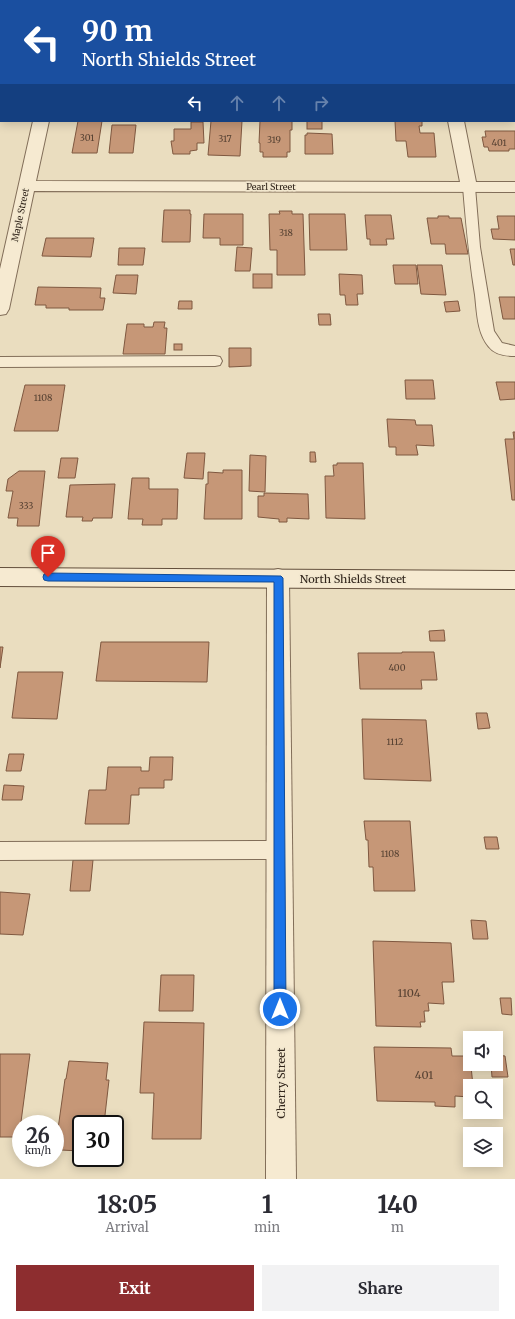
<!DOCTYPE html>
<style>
body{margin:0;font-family:Merriweather,serif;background:#f2f2f3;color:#2b2b33;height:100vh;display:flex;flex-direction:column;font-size:15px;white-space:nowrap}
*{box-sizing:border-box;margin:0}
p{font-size:13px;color:#7c7c81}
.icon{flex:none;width:22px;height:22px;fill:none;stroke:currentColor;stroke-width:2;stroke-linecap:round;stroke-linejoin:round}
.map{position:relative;height:1179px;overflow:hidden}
.drawer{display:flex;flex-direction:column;background:#fff;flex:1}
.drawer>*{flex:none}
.top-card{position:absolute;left:0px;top:0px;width:515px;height:122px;box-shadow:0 2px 10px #0003;background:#1a4fa0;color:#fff;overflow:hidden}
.controls{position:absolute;left:463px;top:1031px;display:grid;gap:8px}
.controls a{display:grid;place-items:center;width:40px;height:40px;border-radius:0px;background:#fff;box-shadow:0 2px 10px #0003;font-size:20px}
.speed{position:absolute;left:12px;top:1115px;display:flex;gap:8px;font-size:20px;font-weight:700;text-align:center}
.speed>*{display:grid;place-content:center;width:52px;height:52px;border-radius:50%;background:#fff;box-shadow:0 2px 10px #0003;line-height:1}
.speed small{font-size:10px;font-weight:400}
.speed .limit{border:2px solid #111;border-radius:6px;background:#fff;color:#111}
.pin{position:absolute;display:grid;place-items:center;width:34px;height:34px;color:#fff;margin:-41px -17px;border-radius:50% 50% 50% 0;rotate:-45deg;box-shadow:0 0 4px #0007}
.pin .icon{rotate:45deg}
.me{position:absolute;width:44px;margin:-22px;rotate:0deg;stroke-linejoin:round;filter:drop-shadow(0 0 3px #0008)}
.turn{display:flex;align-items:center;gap:14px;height:84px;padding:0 16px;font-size:18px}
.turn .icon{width:52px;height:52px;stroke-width:2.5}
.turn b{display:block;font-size:28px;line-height:34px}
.lanes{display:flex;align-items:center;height:38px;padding:0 16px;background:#0003;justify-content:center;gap:20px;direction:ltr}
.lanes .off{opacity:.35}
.eta{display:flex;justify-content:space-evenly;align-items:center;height:68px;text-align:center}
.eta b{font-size:24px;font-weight:700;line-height:28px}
.action{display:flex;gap:8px;margin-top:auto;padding:8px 16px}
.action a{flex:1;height:46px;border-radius:0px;background:#8d2d2f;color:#fff;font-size:16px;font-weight:700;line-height:46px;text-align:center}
.action a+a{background:#f2f2f3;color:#2b2b33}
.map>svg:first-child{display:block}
</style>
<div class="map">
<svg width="515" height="1179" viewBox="0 0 515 1179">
<rect width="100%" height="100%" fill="#eaddbf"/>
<g fill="#c69777" stroke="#7f5840">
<polygon points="208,0 243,0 208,1"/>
<rect x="346" y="0" width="40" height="1"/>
<polygon points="467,0 505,0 506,1 467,1"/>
<polygon points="78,121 102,121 97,153 72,153"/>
<polygon points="211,121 242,121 240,156 208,155"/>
<polygon points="260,121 292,121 292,130 290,130 290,152 287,152 287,157 263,157 263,152 260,152 260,143 259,143"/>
<rect x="307" y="121" width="15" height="8"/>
<polygon points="395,121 422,121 422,126 419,126 420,133 434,133 436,157 408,157 406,141 396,141"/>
<polygon points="191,122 203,122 204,143 197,143 197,150 190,151 190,154 173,154 171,141 174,141 174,129 191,129"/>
<polygon points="112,125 136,125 133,153 109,153"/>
<polygon points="485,131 515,131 515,149 509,149 509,151 489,151 488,147 484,147 482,137 486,137"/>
<polygon points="307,133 332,134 333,154 305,154 305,135 307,135"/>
<polygon points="164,210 190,210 190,214 191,214 190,242 162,242"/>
<polygon points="279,211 292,211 292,214 303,214 305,275 277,275 277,250 270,250 269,214 280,214"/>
<polygon points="204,214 243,214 243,245 220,245 220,238 203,238"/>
<polygon points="309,214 345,214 347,250 310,250"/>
<polygon points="365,215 391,215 394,239 386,239 387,245 370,245 370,239 367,239"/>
<polygon points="438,216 449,216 449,218 461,218 468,254 446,254 445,244 431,244 427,218 438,218"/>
<polygon points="497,216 515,216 515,240 493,239 491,229 499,229"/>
<polygon points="46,238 94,238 91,257 42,256"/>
<polygon points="237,247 252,248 250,271 235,271"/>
<polygon points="119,248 145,248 143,265 118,265"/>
<polygon points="510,249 515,249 515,265 513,265"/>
<polygon points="393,265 416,265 418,284 395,284"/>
<polygon points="417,265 442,265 446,295 421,294"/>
<rect x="253" y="274" width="19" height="14"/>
<polygon points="339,274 362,275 363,294 357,294 358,305 346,305 345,295 340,295"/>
<polygon points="116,275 138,275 136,294 113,293"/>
<polygon points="38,287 101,288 100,298 105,298 103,310 69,310 69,308 46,308 46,305 35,305"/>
<polygon points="499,297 515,297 515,319 503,319"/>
<polygon points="179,301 192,301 192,309 178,309"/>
<polygon points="458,301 460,311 446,312 444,302"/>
<polygon points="318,314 330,314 331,325 319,325"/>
<polygon points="154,322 165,322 164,328 167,328 165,354 123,354 127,324 144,324 144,327 153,327"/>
<rect x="174" y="344" width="8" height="6"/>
<polygon points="229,348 251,348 251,366 229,367"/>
<polygon points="405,380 433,380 435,399 406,399"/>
<polygon points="496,382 515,382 515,399 500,400"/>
<polygon points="25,385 65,385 58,431 14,431"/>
<polygon points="387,419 415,420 416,425 432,425 434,446 416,445 418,455 396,455 396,447 389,447"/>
<polygon points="513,432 515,432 515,500 512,500 505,439 514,439"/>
<polygon points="310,452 315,452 316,462 310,462"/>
<polygon points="187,453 205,453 203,479 184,478"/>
<polygon points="250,455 266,456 265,492 249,491"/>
<polygon points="61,458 78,458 75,478 58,478"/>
<polygon points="337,463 363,463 365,519 326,518 325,476 334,476 333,465 337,465"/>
<polygon points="223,470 242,470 242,519 204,519 206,484 208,484 208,472 223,473"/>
<polygon points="19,471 45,471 39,526 17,526 18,518 8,518 13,491 6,491 8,479"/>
<polygon points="132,478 149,478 149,489 178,489 177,519 162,519 162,525 142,525 143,519 128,519"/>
<polygon points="115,484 112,518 93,518 92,521 82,521 83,517 66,517 70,485"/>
<polygon points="264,493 308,494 309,519 287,518 287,522 279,522 279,519 258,517 258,496 264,496"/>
<polygon points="444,630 445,641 430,641 429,631"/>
<polygon points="101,642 209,642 207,682 96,681"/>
<polygon points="0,647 3,647 0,668"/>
<polygon points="402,652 434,652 437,680 421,680 422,689 360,689 358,653 402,653"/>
<polygon points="18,672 63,672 57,719 12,718"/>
<polygon points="476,713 487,713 490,728 478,729"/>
<polygon points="362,719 426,720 431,781 364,779"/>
<polygon points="9,754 24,754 21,771 6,771"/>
<polygon points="150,757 173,757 172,780 164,780 164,788 139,788 139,795 131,795 129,824 85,824 89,790 106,790 108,767 141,767 141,771 149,771"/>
<polygon points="4,785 24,786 22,800 2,800"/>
<polygon points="364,821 410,821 415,891 374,891 373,867 369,867 368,840 366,840"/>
<polygon points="484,837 497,837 499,849 486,849"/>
<polygon points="73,860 93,860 90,891 70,891"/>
<polygon points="0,892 30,894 23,935 0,934"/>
<polygon points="471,920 486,921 488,939 473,939"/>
<polygon points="373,941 451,943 454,982 442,982 444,1004 428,1003 429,1011 424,1011 425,1022 420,1022 421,1027 376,1026"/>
<polygon points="161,975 194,975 193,1011 159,1011"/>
<polygon points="500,998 511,998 512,1015 502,1014"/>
<polygon points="144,1022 204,1023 201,1139 152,1139 154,1093 140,1093"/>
<polygon points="374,1047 451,1048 452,1056 470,1056 473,1086 470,1086 470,1097 455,1096 455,1107 435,1106 435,1102 377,1101"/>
<polygon points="0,1054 30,1054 19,1137 0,1137"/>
<polygon points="496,1055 505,1056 508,1077 492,1077 491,1064 496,1064"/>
<polygon points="69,1061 108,1063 106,1080 109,1080 104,1124 81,1124 81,1151 61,1150 63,1136 57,1136 65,1079 66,1079"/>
</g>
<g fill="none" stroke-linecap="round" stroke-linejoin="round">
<g stroke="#826e59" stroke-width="2">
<g id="lane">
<rect x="0" y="32" width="1" height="6"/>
<path d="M469,183L473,184L475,187L480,247L494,331L502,343L515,346V356C506,356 495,355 489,347C477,333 477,312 475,295C469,259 466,223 463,187L465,184Z"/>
<polygon points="215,356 220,357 222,361 220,365 215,366 0,367 0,357"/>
<polygon points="279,841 286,843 288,850 286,857 279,859 0,860 0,842"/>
</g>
</g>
<g stroke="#826e59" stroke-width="2">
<g id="street">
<rect x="60" y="0" width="14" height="1"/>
<rect x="428" y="0" width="14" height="1"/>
<rect x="514" y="32" width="1" height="8"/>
<polygon points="33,121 49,121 36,181 460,182 448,121 464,121 476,182 515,182 515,192 34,191 9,309 6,314 0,315 0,269"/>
<polygon points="278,569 286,571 289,578 296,1179 266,1179 267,578 270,571"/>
</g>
</g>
<g stroke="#634f3c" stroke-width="2">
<polygon id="secondary" points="0,568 515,571 515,589 0,586"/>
</g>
<use href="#lane" fill="#f6ead1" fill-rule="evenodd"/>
<use href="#street" fill="#f6ead1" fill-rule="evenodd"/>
<use href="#secondary" fill="#f6ead1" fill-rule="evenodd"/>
</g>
<polygon fill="#1a73e8" stroke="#114b97" points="48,573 281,576 283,578 286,1009 284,1013 280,1015 276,1013 274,1009 274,582 48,581 44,580 43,577 44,574"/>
<g text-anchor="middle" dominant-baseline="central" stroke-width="3" stroke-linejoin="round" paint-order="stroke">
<g font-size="9" fill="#574233">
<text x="87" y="137">301</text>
<text x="225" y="138">317</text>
<text x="274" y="139">319</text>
<text x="499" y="142">401</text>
<text x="286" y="232">318</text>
<text x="43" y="397">1108</text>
<text x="26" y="505">333</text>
<text x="397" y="667">400</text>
<text x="395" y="741">1112</text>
<text x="390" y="853">1108</text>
</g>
<g font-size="9" fill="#32261c" stroke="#f2e7ce">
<text x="271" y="186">Pearl Street</text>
<text transform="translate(20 215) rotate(-78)">Maple Street</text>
</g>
<g font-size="11" fill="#32261c" stroke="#f2e7ce">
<text x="353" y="579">North Shields Street</text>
<text transform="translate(281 1083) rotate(-90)">Cherry Street</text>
</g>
<g font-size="11" fill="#574233">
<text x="409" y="993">1104</text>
<text x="424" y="1075">401</text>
</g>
</g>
</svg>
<div class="controls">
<a><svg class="icon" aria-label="sound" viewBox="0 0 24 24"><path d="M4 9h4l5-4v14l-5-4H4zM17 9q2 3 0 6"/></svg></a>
<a><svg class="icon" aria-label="search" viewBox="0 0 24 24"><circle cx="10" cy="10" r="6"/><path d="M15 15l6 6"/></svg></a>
<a><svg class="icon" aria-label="layers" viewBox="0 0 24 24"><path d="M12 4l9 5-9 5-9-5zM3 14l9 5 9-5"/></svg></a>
</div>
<div class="speed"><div>26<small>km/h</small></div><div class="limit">30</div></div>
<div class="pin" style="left:48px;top:577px;background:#d93025"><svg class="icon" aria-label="arrive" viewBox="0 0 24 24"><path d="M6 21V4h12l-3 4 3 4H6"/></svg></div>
<svg class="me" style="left:280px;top:1009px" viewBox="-20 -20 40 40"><circle r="17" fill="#1a73e8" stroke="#fff" stroke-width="3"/><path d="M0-11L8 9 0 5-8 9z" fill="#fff"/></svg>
<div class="top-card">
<div class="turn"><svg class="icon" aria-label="left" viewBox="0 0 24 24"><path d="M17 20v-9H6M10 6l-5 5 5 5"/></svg><div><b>90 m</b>North Shields Street</div></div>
<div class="lanes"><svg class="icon" aria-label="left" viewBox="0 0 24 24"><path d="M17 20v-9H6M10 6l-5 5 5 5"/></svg><svg class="icon off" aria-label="ahead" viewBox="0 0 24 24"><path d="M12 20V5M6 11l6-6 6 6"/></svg><svg class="icon off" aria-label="ahead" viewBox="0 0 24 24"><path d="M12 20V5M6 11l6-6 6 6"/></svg><svg class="icon off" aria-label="right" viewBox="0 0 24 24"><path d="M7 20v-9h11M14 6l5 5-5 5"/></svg></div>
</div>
</div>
<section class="drawer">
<div class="eta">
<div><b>18:05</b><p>Arrival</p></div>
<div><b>1</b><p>min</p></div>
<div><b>140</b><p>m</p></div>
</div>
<div class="action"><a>Exit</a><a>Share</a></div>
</section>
